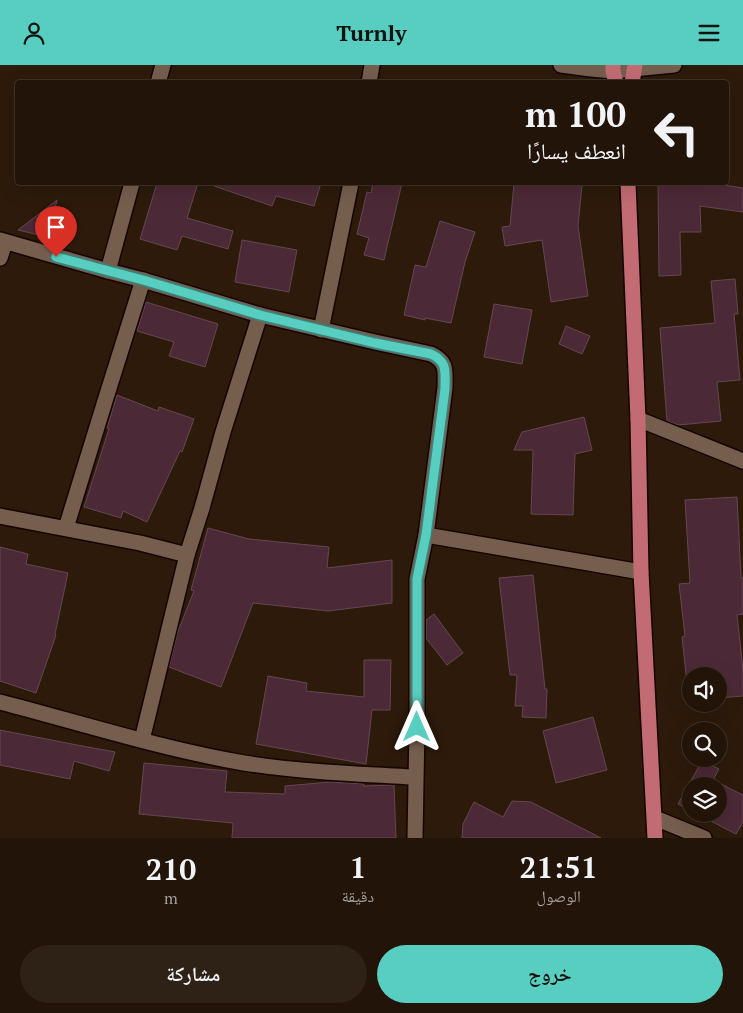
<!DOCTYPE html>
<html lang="ar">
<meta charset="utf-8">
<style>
body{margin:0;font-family:"PT Serif","Noto Naskh Arabic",serif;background:#2e2116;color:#f1f3f6;direction:rtl;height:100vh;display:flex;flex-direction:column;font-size:19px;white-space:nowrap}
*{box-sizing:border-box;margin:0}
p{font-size:16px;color:#a29e9c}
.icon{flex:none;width:28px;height:28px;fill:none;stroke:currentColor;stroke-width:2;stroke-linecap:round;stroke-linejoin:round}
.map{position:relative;height:773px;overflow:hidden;direction:ltr}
.drawer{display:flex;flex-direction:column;background:#221408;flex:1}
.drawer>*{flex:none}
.guide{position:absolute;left:15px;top:15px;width:714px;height:105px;border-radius:5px;box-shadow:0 5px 20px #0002,0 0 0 1px #3f3329;direction:rtl;background:#221408;color:#f1f3f6;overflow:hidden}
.buttons{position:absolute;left:682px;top:602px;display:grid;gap:10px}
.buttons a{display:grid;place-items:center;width:45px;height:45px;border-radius:50%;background:#221408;box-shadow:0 5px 20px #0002,0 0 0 1px #3f3329;font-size:25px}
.pin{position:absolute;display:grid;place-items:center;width:42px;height:42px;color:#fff;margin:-51px -21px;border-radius:50% 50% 50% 0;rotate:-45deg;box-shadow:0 0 5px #0007}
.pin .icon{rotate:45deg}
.me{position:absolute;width:55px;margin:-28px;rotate:0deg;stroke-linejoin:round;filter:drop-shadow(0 0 4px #0008)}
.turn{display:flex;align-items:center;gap:18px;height:105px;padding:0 20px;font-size:22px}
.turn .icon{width:65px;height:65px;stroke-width:2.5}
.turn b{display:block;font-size:35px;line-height:42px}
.eta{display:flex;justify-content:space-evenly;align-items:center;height:85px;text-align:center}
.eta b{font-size:30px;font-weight:600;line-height:35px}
.cta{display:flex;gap:10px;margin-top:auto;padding:10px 20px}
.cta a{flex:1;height:58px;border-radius:30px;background:#58cec0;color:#111;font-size:20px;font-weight:600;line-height:58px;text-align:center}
.cta a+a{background:#2e2116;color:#f1f3f6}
header{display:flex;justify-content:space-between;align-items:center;height:65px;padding:0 20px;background:#58cec0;color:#111;font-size:22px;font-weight:600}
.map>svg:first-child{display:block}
</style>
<header><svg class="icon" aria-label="menu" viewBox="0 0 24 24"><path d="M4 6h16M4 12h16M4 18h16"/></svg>Turnly<svg class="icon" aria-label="person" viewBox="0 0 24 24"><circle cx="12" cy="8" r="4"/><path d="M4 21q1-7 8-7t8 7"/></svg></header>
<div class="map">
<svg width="743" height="773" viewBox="0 0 743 773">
<rect width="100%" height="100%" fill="#2d1a0b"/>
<g fill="#4c2936" stroke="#634851">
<polygon points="157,118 198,118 187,153 233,166 228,184 182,171 177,185 140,174"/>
<polygon points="215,118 321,118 314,141 276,131 272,141 214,121"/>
<polygon points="373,118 402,118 384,195 364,190 369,173 357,169 367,127 371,128"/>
<polygon points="514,118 554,118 582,120 578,161 588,231 551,237 542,175 505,181 502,162 510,161"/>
<polygon points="658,118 711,118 743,123 743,147 700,141 701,167 680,167 681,210 659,211"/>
<polygon points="57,135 48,172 18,165"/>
<polygon points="440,156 475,167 465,197 451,258 425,253 425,255 404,250 415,200 426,202"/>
<polygon points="242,175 297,185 289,227 235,217"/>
<polygon points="735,214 738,249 734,249 740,315 717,317 721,356 678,360 667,356 660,263 715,258 711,216"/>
<polygon points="146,237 218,259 205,302 169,291 174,277 137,266"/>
<polygon points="494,239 532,245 522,299 484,292"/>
<polygon points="566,261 590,271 582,289 559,279"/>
<polygon points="117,330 158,346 159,342 194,354 182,387 180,386 147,457 123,446 121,453 84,442 109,364 107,363"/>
<polygon points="584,352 592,385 575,389 573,450 531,449 533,385 514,385 522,367"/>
<polygon points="737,432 741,513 743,513 743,549 737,550 743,605 743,631 719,633 719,611 691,611 691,637 689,637 682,572 685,571 679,519 690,518 685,435"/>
<polygon points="208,463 249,474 329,482 327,503 392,495 392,538 328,546 253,538 221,622 169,602 178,566 194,526 191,525"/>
<polygon points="0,482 28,489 26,499 68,508 55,569 56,570 36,628 0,616"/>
<polygon points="533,510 545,624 547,624 546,653 522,652 523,641 515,641 517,610 510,610 499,513"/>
<polygon points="434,549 463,588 447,600 426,573 426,555"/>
<polygon points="364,595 391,595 390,645 372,645 366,699 256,679 268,611 307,618 306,626 364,632"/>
<polygon points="593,652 607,705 556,718 543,666"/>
<polygon points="0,665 77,680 115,687 109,706 74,696 70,714 0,700"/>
<polygon points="702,696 719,704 713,715 743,730 743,757 736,769 697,749 719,749 719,721 691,721 691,746 678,739"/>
<polygon points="144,698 227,706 225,727 285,729 285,721 330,717 364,719 363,721 394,720 396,773 232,773 233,758 139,749"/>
<polygon points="512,736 531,737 601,773 462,773 463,759 474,737 503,752"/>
</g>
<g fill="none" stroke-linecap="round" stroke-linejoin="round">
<g stroke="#150500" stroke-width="18">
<g id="minor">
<polyline points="561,0 591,4 613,6 674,0"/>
<polyline points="158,18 163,0"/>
<polyline points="369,18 372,0"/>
<path d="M0,175L108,206L143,215L260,250L375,277L431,289C448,297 445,306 445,323L426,470L417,514V662L415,773"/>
<polyline points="0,193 5,177"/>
<polyline points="108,206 132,118"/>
<polyline points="321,265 351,118"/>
<polyline points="638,354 743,396"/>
<polyline points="0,451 140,478 187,490 202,443 223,367 260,250"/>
<polyline points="66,463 105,336 143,215"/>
<polyline points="426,470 641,507"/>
<path d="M0,637C81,658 162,684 244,698C301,707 358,709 415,712"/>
<polyline points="142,675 187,490"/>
<polyline points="655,753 704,773"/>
</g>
</g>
<g stroke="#150500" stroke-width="18">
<g id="major">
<polyline points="613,0 613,6 616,18"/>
<polyline points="632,18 635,0"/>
<polyline points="628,118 638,354 641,507 655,773"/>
</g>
</g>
<use href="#minor" stroke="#755e4e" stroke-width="15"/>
<use href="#major" stroke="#c26b73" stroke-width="15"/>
</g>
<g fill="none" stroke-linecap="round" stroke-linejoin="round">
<g stroke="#39867d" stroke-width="12">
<path id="route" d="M56,192L143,215L260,250L375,278L431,289C448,297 445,307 445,324L426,470L417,514V662"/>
</g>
<use href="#route" stroke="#58cec0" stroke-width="9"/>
</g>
</svg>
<div class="buttons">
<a><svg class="icon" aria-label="sound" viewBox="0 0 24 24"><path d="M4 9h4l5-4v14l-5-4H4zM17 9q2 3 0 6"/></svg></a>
<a><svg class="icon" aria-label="search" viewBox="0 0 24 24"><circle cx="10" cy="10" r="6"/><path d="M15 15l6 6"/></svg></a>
<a><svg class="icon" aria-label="layers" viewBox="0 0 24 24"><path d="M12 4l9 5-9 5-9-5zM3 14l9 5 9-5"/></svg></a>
</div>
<div class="pin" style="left:56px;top:192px;background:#d93025"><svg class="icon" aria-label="arrive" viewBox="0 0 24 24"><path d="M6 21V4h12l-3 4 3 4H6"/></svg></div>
<svg class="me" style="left:417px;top:662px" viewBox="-20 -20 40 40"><path d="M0-17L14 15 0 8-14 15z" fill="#58cec0" stroke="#fff" stroke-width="4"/></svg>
<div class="guide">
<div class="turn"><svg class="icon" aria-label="left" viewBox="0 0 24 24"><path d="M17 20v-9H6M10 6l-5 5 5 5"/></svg><div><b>100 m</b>انعطف يسارًا</div></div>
</div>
</div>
<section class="drawer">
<div class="eta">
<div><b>21:51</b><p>الوصول</p></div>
<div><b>1</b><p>دقيقة</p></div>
<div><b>210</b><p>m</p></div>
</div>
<div class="cta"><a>خروج</a><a>مشاركة</a></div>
</section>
